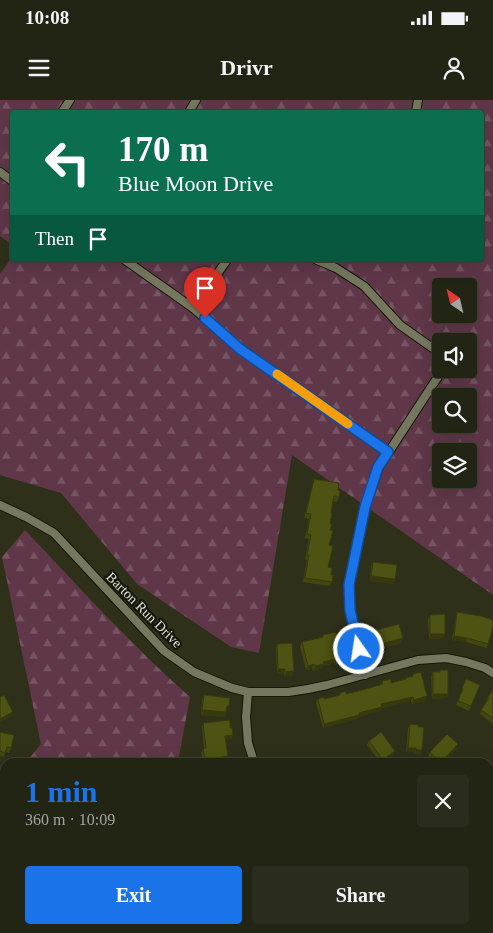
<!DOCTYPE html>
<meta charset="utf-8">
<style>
body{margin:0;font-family:Georgia,serif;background:#2a2c1d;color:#f1f3f6;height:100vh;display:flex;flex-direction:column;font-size:19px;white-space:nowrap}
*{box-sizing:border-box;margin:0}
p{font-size:16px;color:#a2a4a0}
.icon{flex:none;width:28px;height:28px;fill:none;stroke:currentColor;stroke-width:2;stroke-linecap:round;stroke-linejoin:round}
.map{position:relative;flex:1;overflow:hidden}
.side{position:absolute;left:0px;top:658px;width:494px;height:176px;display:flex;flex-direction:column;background:#222414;border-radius:15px 15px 0 0;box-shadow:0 5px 20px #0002,0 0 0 1px #3f4134}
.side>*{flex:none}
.top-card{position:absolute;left:10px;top:10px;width:474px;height:152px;border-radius:5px;box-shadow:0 5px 20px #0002,0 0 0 1px #3f4134;background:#0b6e4f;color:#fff;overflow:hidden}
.needle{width:32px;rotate:325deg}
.buttons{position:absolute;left:432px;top:178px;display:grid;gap:10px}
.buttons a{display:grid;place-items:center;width:45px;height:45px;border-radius:5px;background:#222414;box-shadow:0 5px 20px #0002,0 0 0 1px #3f4134;font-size:25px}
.pin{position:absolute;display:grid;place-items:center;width:42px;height:42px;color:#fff;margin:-51px -21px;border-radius:50% 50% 50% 0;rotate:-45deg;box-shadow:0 0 5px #0007}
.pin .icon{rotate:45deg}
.me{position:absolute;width:55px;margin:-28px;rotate:347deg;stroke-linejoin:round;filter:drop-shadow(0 0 4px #0008)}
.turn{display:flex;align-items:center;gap:18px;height:105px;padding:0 25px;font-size:22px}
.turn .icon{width:65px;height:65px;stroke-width:2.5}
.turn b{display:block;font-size:35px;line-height:42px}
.then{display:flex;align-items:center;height:48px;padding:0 25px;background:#0003;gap:10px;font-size:19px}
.round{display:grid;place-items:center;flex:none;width:52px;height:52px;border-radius:5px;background:#2a2c1d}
.headline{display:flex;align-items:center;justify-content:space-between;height:85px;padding:0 25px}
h1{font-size:30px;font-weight:700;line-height:38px;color:#1a73e8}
.action{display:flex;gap:10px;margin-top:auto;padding:10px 25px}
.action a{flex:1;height:58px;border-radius:5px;background:#1a73e8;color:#fff;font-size:20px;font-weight:700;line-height:58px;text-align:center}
.action a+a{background:#2a2c1d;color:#f1f3f6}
.status{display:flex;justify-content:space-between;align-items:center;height:35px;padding:0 25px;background:#222414;direction:ltr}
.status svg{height:14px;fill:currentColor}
header{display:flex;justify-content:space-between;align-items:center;height:65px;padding:0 25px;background:#222414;font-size:22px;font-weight:700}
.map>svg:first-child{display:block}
</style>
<div class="status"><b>10:08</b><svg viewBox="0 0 49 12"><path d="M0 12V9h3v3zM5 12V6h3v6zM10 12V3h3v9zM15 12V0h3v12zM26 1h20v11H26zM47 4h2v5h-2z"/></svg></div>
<header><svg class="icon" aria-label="menu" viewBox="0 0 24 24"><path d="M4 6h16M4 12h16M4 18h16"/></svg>Drivr<svg class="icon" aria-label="person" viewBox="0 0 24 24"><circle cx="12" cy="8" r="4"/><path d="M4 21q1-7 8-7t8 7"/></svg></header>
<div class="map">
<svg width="493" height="833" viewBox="0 0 493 833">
<defs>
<pattern id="forest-firs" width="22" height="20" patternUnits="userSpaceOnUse" patternTransform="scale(1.25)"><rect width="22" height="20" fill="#5f3749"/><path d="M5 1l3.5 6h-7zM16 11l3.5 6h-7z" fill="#765462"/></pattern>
</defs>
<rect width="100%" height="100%" fill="#2e301a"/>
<g fill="url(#forest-firs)" fill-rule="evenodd">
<path d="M0,0H493V495L292,355L259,553L231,547L137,484L61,393L0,375V174L12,157V160H481V12H12V145L0,136ZM441,186H469V214H441ZM441,241H469V269H441ZM441,296H469V324H441ZM441,351H469V379H441Z"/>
<path d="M25,430C79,487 131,545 190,597L178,662H26L41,644L2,457Z"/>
<polygon points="5,683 5,829 304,829 315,833 4,833 0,832 0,687"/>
</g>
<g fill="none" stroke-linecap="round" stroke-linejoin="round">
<g stroke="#161803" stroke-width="10">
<g id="minor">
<polyline points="62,12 70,0"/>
<polyline points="189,12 196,0"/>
<polyline points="416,12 418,0"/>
<polyline points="0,72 12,81"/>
<polyline points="125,160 193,208 240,249 388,352"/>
<polyline points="317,160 336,168 364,186 400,225 441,254"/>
<polyline points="193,208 227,160"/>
<polyline points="0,405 26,417 54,433 164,551 194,572 232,588 248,592 288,592 308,589 327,585 418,560 446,558 466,562 485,568 493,573"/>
<polyline points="365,575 350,510 349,485 365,407 379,367 443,269"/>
<polyline points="248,592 246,617 248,643 254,662"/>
<polyline points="489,745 493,743"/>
</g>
</g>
<use href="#minor" stroke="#75785f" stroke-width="8"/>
</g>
<g fill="#43470f">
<polygon points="314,379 338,390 339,397 337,402 333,401 331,413 330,430 328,467 331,475 332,482 330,486 303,482 307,460 305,459 309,439 305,438 309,419 304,418"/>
<polygon points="373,462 394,484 370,481 371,466"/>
<polygon points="457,512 493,527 487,548 466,542 452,540 456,517"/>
<polygon points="430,515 444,538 429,539 428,519"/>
<polygon points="376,530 403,538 401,543 376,550 374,541 375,537 374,534"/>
<polygon points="323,535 342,563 334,565 334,563 323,566 322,568 313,571 312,569 306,570 300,547 302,542 323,537"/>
<polygon points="277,544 292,576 284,576 284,573 277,574 276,548"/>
<polygon points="440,570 448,594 447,598 432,599 431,577 433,572 439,572"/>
<polygon points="413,574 427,596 425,601 412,604 411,601 381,608 380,611 358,617 357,619 323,628 316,603 318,599 324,599 339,596 340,593 346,594 381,585 382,581 391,583 405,579 406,578 412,577"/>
<polygon points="466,579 480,585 469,611 456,605"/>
<polygon points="493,589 493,624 480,614 481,610 487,602 486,601 488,597"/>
<polygon points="204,595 228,610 227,610 225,617 201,615 202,600"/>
<polygon points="203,623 230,628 233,635 231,639 225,640 226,661 215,662 203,662 201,653 203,649 204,648 202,627"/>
<polygon points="410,624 418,627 422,650 420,655 414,654 414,652 406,652 408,628"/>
<polygon points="0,632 11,648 9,653 5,652 4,657 0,656"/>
<polygon points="369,641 393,655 384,662 380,662 367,645"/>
<polygon points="458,644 457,648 444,662 432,662 433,661 428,657 430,652"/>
<polygon points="493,679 493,694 489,691 489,685"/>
<polygon points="489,762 493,787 490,789 489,786"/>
</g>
<g fill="#37390d">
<polygon points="371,476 395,479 394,484 370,481"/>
<polygon points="430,534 445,534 444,538 429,539"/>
<polygon points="454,536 467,538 466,542 452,540"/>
<polygon points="403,538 401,543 376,550 378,545"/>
<polygon points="335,559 334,563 323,566 322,568 313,571 315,566 323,562"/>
<polygon points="344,559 342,563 334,565 336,561"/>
<polygon points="314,564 312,569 306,570 308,566"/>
<polygon points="278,569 285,569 284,573 277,574"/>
<polygon points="294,571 292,576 284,576 285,572"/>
<polygon points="433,594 448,594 447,598 432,599"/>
<polygon points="427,596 425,601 412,604 414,600"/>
<polygon points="413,597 411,601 381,608 380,611 358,617 357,619 323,628 324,624 381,604"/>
<polygon points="202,610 226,612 225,617 201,615"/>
<polygon points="13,612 11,617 0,622 0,619"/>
<polygon points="233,635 231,639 223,640 225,636"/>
<polygon points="458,644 457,648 444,662 441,662"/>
<polygon points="408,648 416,648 414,652 406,652"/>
<polygon points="416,650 422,650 420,655 414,654"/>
<polygon points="395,651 393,655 384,662 382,662 383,660"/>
<polygon points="228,656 226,661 215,662 204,662 205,660"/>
</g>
<g fill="#4e5212" stroke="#37390d">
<polygon points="314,379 339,383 338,390 340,391 339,397 334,396 331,413 332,413 330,424 332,424 330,430 333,431 329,445 333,446 328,467 332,468 331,475 333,475 332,482 305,478 309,455 307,455 311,435 307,434 311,414 306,413"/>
<polygon points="373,462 397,465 395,479 371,476"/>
<polygon points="457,512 481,516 493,520 493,527 488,544 467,538 454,536"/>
<polygon points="445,514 445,534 430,534 430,515"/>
<polygon points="399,524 403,538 378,545 375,537 378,536 376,530"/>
<polygon points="336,532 344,559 336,561 335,559 323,562 324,564 315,566 314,564 308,566 302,542 323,537 323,535"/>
<polygon points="292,543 294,571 285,572 285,569 278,569 277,544"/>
<polygon points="440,570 448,570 448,594 433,594 433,572 440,572"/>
<polygon points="421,572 427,596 414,600 413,597 381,604 382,607 359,613 359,615 324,624 318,599 324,597 324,599 340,595 340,593 346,591 346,594 362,590 383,584 382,581 391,579 391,583 406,579 406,578 413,576 413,574"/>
<polygon points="466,579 480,585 471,606 458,601 463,589 462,588"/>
<polygon points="493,589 493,618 481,610 489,598 488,597"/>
<polygon points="4,595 13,612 0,619 0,597"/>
<polygon points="204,595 230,598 229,606 227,606 226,612 202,610"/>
<polygon points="230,620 230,628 232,627 233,635 225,636 228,656 205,660 203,649 206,648 203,623"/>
<polygon points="410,624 418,625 418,627 424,627 422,650 416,650 416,648 408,648"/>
<polygon points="0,632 14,635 11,648 7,647 5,653 0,651"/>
<polygon points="381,632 395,651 383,660 369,641"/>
<polygon points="447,634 458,644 441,662 437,662 433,659 435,657 430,652"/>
<polygon points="493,679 493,689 489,685"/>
<polygon points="493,760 493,783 492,784 489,779 489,762"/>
</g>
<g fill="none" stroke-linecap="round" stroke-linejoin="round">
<g stroke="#114b97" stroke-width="12">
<polyline id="route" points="205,218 240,249 388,352 378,367 365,407 349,485 350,510 359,549"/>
</g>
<use href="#route" stroke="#1a73e8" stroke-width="9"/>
<polyline stroke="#f59e0b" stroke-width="9" points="277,274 348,324"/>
</g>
<g text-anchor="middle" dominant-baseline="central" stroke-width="4.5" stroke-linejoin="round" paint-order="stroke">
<g font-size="14" fill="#e1e3d5" stroke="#16170d">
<text transform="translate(144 510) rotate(45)">Barton Run Drive</text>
</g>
</g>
</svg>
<div class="buttons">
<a><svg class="needle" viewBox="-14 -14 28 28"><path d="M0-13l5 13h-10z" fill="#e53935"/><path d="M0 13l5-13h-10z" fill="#a2a4a0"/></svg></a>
<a><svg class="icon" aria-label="sound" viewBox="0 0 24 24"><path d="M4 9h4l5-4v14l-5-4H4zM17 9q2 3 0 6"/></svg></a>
<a><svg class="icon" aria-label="search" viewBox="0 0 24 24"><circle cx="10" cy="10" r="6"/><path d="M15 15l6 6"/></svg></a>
<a><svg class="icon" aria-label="layers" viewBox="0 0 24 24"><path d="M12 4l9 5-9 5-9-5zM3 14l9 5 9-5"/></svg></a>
</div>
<div class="pin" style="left:205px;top:218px;background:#d93025"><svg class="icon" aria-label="arrive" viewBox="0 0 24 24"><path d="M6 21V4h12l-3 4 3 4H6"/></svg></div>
<svg class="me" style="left:359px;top:549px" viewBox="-20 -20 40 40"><circle r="17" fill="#1a73e8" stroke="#fff" stroke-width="3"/><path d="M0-11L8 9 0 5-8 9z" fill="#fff"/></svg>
<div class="top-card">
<div class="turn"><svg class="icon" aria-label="left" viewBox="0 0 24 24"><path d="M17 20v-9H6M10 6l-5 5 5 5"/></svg><div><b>170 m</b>Blue Moon Drive</div></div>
<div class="then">Then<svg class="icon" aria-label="arrive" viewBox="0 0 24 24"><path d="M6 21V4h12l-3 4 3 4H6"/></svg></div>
</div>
<section class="side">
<div class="headline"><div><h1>1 min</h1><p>360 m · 10:09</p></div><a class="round"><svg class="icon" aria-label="close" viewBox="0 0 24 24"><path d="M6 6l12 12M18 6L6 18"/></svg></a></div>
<div class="action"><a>Exit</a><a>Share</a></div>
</section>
</div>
